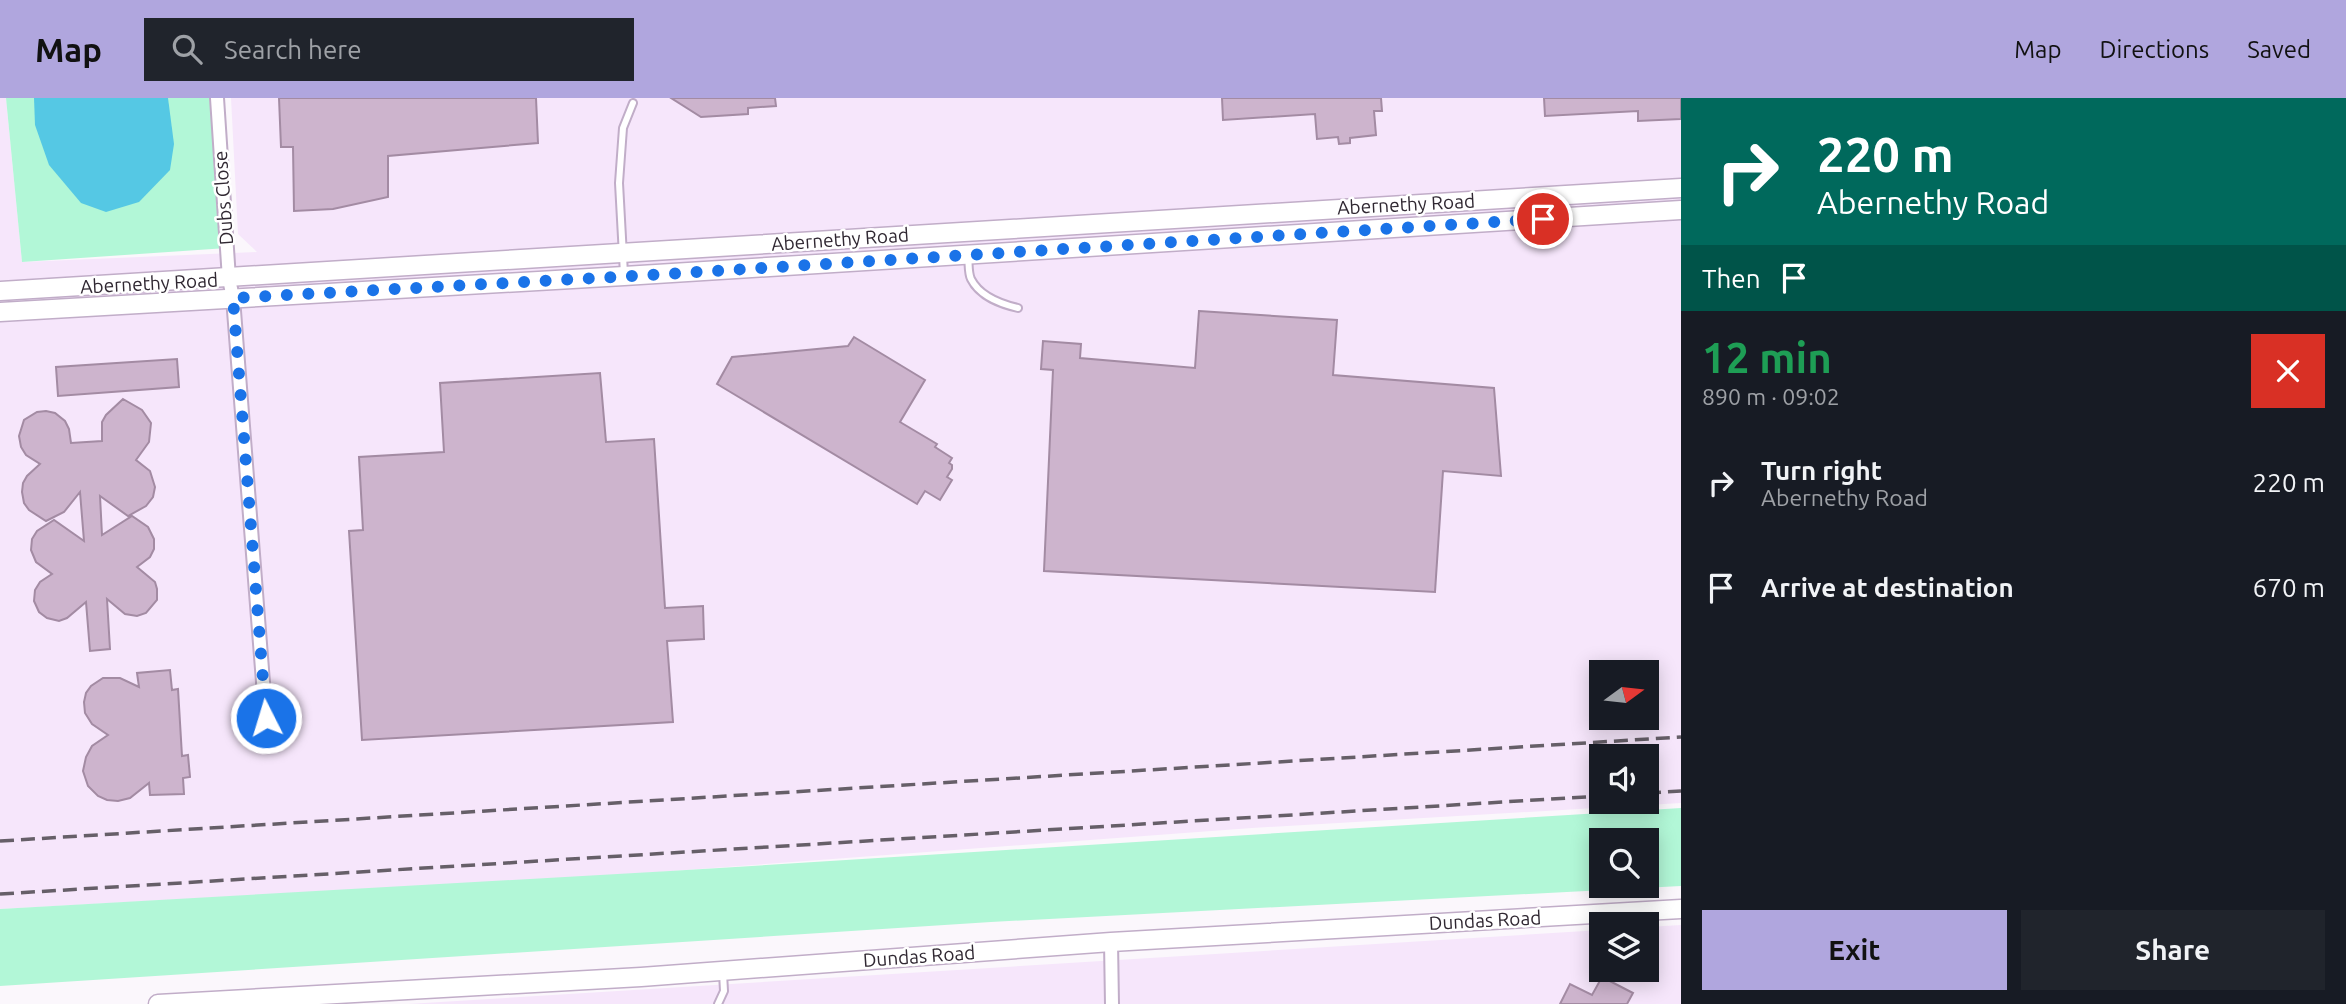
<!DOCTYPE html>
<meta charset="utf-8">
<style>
body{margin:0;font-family:Ubuntu,sans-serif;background:#20242c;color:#f1f3f6;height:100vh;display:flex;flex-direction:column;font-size:26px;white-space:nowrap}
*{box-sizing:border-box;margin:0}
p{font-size:23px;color:#9ea1a6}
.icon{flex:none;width:38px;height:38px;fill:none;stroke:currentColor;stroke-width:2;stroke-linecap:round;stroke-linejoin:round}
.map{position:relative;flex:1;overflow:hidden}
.sheet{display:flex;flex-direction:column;background:#171b24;width:665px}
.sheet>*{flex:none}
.banner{background:#00695c;color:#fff;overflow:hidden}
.needle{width:46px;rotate:75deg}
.fabs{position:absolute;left:1589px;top:562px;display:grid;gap:14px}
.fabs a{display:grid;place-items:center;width:70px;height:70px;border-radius:0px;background:#171b24;box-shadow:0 4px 18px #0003;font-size:35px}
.pin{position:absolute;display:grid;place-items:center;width:60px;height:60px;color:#fff;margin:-30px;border:4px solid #fff;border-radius:50%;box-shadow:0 2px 7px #0007}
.me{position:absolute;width:77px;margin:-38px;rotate:355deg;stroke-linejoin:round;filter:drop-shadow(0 0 5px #0008)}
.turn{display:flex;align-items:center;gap:24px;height:147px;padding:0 21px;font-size:32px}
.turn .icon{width:91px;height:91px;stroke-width:2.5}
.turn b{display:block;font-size:49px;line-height:60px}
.then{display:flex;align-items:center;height:66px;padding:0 21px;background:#0003;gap:14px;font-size:26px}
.round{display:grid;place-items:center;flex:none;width:74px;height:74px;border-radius:0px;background:#20242c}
.summary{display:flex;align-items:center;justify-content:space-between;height:119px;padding:0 21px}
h1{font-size:42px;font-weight:700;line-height:52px;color:#1e9e55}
.action{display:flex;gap:14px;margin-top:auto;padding:14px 21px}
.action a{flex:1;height:80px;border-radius:0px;background:#b0a6de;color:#111;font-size:28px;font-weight:700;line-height:80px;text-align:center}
.action a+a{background:#20242c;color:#f1f3f6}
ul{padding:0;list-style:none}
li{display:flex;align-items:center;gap:21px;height:105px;padding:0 21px}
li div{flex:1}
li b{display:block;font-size:26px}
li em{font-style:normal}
header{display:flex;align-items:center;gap:42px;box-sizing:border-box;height:98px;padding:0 35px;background:#b0a6de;color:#111}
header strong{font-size:33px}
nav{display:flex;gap:38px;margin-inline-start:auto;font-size:24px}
.search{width:490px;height:63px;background:#20242c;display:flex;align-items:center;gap:18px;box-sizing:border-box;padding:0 24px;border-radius:0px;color:#9ea1a6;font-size:26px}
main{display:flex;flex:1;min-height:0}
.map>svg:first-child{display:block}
</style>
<header>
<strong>Map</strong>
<div class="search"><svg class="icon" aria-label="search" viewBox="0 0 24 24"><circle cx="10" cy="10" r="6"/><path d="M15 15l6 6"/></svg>Search here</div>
<nav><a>Map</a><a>Directions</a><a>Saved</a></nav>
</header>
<main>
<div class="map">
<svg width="1681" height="906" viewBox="0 0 1681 906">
<rect width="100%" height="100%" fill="#fbf7fc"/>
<g fill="#f6e6fb" fill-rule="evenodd">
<path d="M0,0H6L22,164L257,154L238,136L231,0H1681V705L1252,730L591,779L0,811ZM1601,574H1647V620H1601ZM1601,658H1647V704H1601Z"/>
<polygon points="1681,827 1681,906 408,906 1601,832 1601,872 1647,872 1647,829"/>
</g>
<g fill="#b2f7d7" fill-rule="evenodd">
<polygon points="6,0 217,0 227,150 22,164"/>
<path d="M1681,710V788L991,824L0,888V811L670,773ZM1601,742H1647V788H1601Z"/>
</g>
<polygon fill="#55c8e4" points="34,0 168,0 174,46 170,72 139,104 106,114 81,105 49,67 35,27"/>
<g fill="#cdb4cd" stroke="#a38ba3" stroke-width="2">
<polygon points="279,0 536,0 538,45 388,58 388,99 333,111 294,113 293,49 281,49"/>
<polygon points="671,0 775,0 776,8 748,10 748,16 701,19"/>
<polygon points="1222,0 1381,0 1382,13 1374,13 1376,37 1350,40 1350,45 1339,46 1338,39 1317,41 1315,16 1223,22"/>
<polygon points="1544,0 1681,0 1681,21 1638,23 1638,13 1545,18"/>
<polygon points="1199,213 1337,222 1333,277 1494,290 1501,378 1443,373 1435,494 1044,473 1053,272 1041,271 1043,243 1081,246 1080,260 1195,270"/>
<polygon points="854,239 925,282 900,324 937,346 935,349 952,360 949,365 952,367 952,371 947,379 952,382 940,402 925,393 917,406 717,286 732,259 848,248"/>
<polygon points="177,261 179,289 58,298 56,269"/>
<polygon points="600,275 606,344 654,341 665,510 703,508 704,541 667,543 673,624 362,642 349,433 363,432 359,359 444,354 440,285"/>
<polygon points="123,301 142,312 151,325 149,344 136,362 150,373 155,389 153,399 146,408 128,418 100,398 102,437 132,418 148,429 154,441 154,451 150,459 137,469 155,484 157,491 157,502 146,515 137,518 125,516 107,501 110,551 90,553 86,504 67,520 59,523 47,520 39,514 34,503 35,492 40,484 52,476 36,464 31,452 32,441 37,433 54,422 84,443 80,394 64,414 46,423 29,412 24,405 22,394 23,385 27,378 40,366 26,357 21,349 19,338 24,322 37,314 46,313 55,315 65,323 69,331 71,345 102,343 102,324 106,317"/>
<polygon points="170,572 172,592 178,591 182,658 188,657 190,679 183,680 184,696 150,697 149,685 130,700 118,703 107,702 98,698 88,688 83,673 86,659 92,648 108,637 92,626 85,615 84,604 86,595 91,588 103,580 120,580 139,589 137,575"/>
<polygon points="1602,879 1633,895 1627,906 1560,906 1570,886 1592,897"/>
</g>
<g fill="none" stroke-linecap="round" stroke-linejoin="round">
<g stroke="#c1adc8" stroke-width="10">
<g id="service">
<path d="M968,159C969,165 968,175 971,181C980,199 1001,206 1018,210"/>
<polyline points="624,176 619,85 623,30 633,5"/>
<polyline points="718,906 724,893 723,875"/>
</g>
</g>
<g stroke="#c1adc8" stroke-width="16">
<g id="minor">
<polyline points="217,0 229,181 233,200 268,648"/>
<polyline points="1111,844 1112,906"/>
</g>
</g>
<g stroke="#c1adc8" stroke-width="21">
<g id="secondary">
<polyline points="0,193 1681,90"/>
<polyline points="0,214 624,178 1681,112"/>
<polyline points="158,906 641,879 1111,844 1681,811"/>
</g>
</g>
<use href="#service" stroke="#fff" stroke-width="6"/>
<use href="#minor" stroke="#fff" stroke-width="12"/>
<use href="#secondary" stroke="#fff" stroke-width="18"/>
<g stroke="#665f68" stroke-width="3.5" stroke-dasharray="14 7" stroke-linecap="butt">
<polyline points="1647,695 1681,693"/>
<polyline points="0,743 1681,639"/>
<polyline points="0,796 1601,698"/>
</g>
</g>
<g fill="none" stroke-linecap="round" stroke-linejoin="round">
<polyline stroke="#1a73e8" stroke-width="12" stroke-dasharray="0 21.6" points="266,620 233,200 650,177 1543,121"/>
</g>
<g text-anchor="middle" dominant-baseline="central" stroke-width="5" stroke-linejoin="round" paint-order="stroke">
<g font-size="19" fill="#302832" stroke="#fff">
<text transform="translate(223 100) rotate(-94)">Dubs Close</text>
<text transform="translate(1406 106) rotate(-3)">Abernethy Road</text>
<text transform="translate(840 141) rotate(-4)">Abernethy Road</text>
<text transform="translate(149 185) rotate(-3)">Abernethy Road</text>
<text transform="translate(1485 822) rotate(-3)">Dundas Road</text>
<text transform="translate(919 858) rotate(-4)">Dundas Road</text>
</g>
</g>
</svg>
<div class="fabs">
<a><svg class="needle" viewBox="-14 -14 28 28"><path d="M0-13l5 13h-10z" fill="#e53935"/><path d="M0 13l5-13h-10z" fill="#9ea1a6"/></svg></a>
<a><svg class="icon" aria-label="sound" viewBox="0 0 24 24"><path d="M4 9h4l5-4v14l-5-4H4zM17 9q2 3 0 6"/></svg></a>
<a><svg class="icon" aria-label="search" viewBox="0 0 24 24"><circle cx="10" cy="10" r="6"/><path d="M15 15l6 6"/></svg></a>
<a><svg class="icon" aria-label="layers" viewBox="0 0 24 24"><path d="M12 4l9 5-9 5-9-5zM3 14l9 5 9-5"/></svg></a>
</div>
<div class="pin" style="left:1543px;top:121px;background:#d93025"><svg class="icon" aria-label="arrive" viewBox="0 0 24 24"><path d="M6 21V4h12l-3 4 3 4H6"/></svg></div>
<svg class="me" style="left:266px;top:620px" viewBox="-20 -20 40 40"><circle r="17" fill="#1a73e8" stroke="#fff" stroke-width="3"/><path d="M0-11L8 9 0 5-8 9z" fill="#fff"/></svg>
</div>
<section class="sheet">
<div class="banner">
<div class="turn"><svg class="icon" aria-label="right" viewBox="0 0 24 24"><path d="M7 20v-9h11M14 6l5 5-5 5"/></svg><div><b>220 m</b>Abernethy Road</div></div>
<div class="then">Then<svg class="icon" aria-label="arrive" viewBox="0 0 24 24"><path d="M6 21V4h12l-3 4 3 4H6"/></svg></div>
</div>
<div class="summary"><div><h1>12 min</h1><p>890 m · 09:02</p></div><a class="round" style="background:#d93025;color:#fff"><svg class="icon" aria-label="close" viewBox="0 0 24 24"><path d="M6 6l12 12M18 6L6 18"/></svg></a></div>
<ul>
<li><svg class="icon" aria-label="right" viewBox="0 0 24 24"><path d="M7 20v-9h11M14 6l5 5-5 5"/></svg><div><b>Turn right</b><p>Abernethy Road</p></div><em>220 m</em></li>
<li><svg class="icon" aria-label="arrive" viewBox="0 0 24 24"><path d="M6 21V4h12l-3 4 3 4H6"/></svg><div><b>Arrive at destination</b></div><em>670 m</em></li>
</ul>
<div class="action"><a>Exit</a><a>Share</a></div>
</section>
</main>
